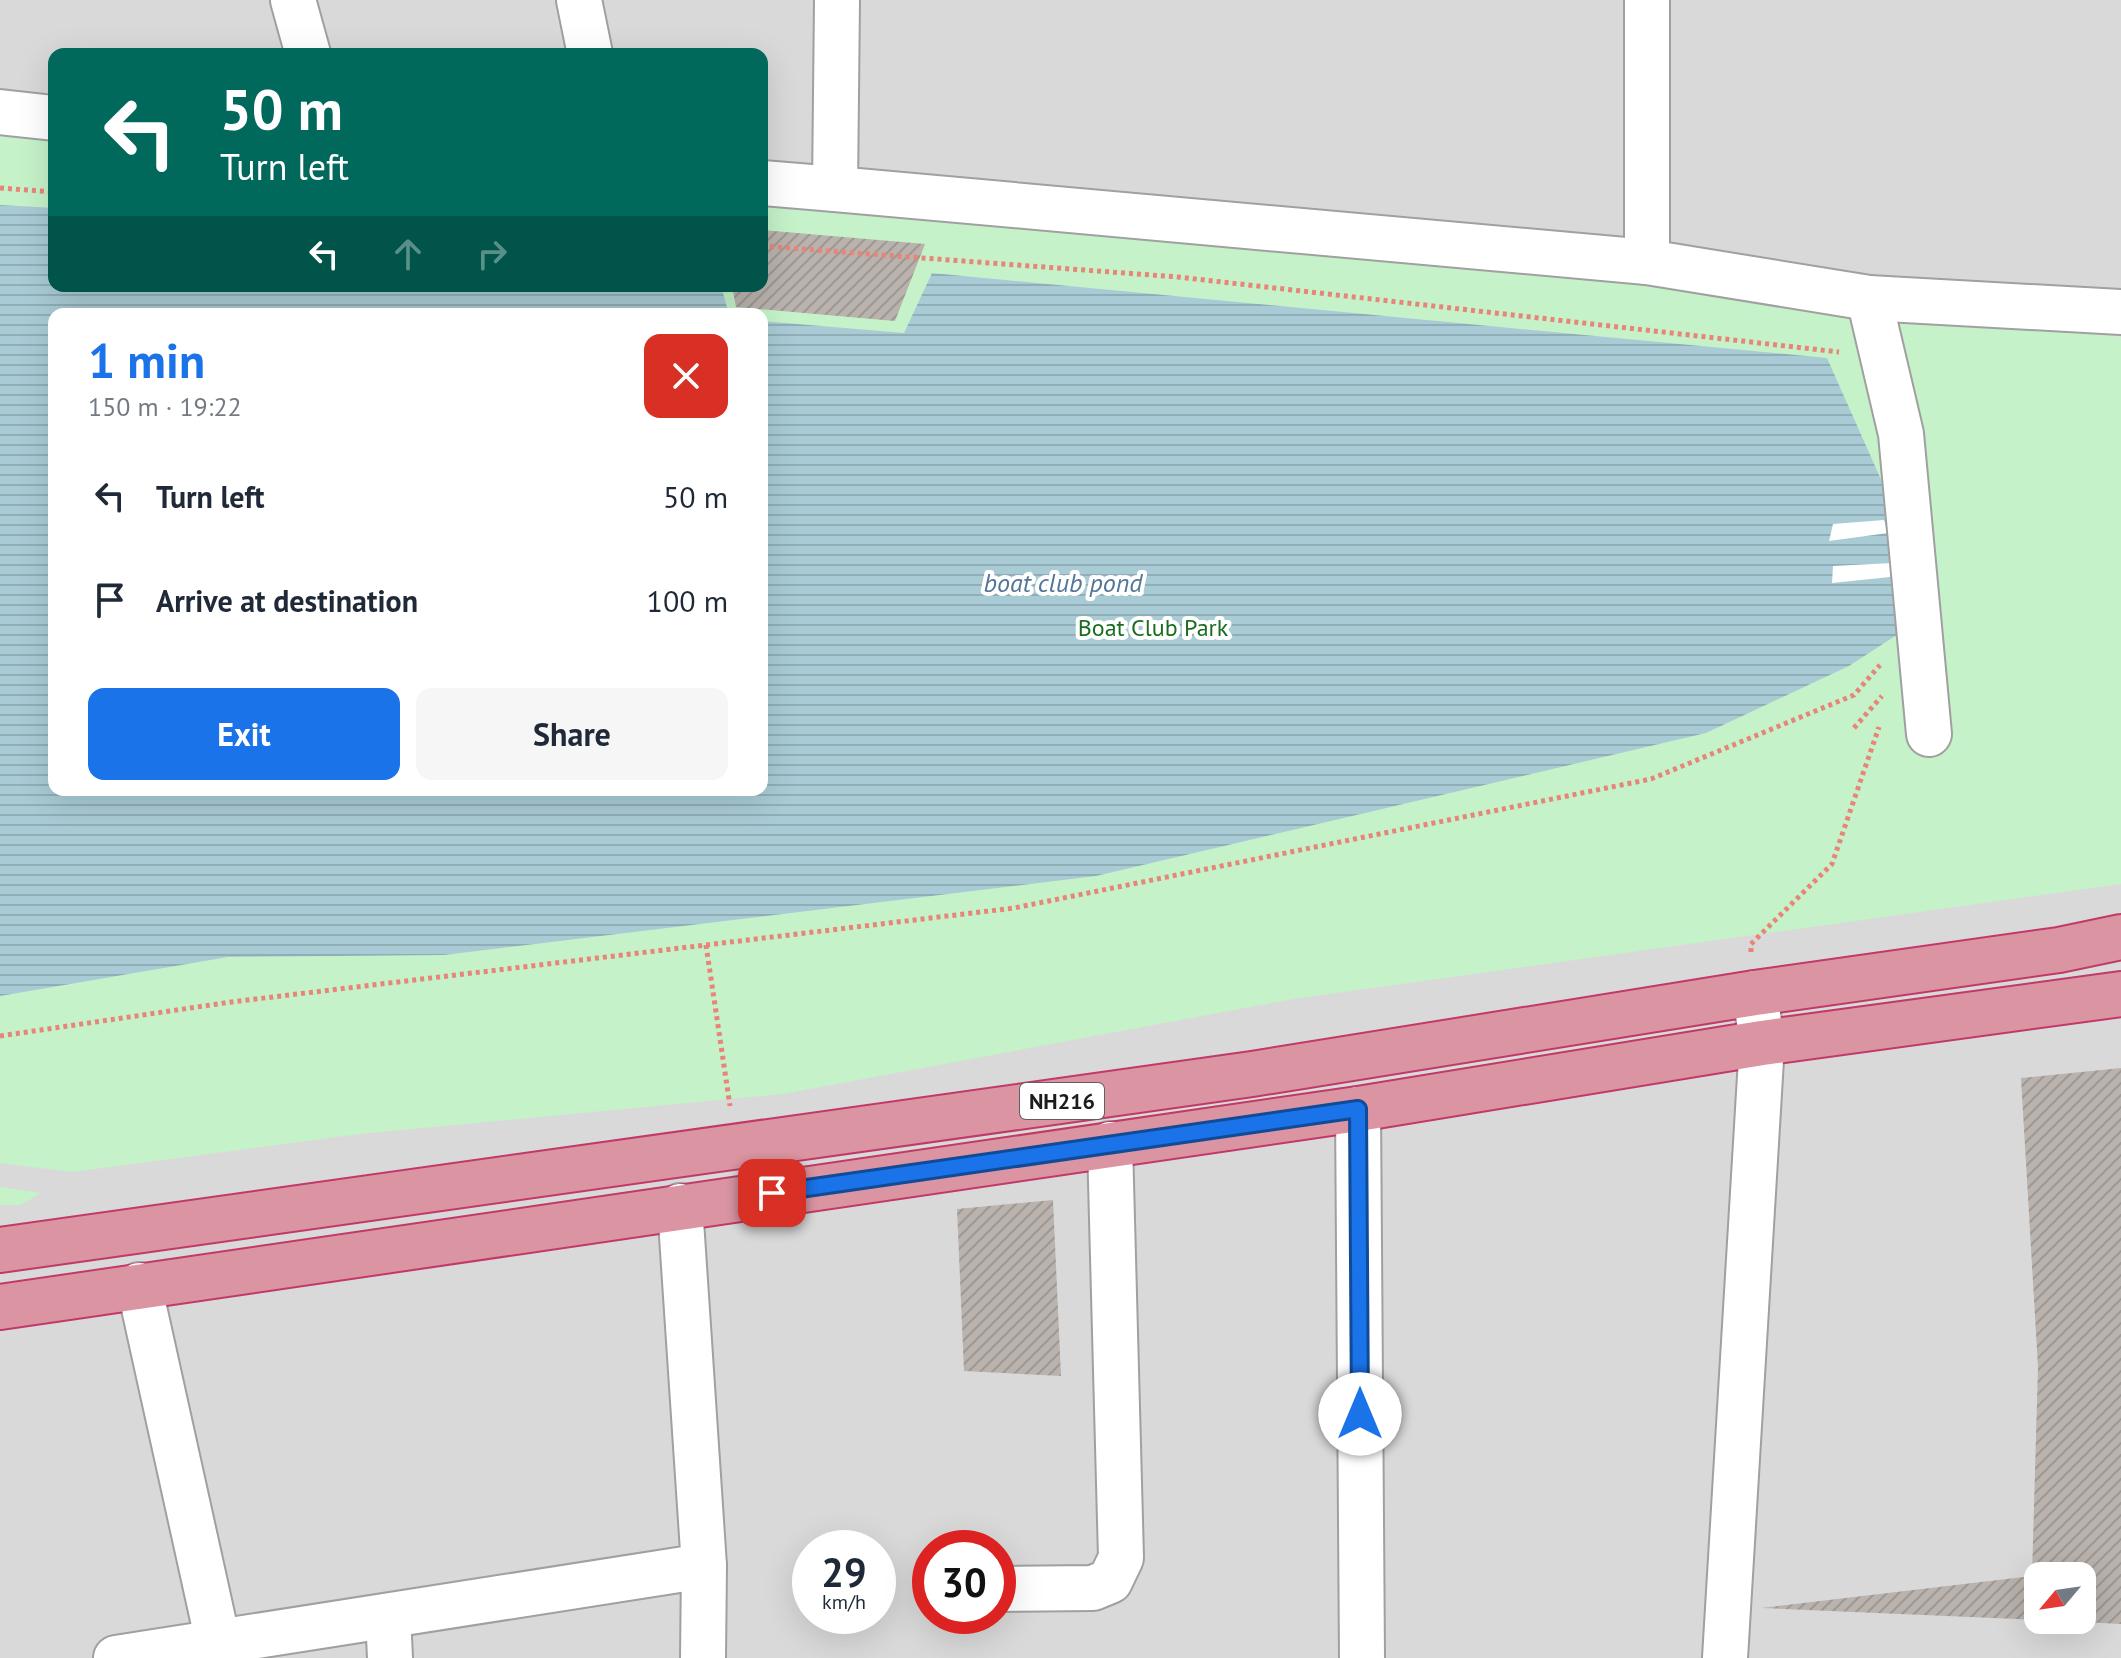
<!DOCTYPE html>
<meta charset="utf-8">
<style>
body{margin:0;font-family:"PT Sans",sans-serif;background:#f6f6f7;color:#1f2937;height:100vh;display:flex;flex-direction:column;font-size:30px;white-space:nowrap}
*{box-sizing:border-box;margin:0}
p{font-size:26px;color:#747a83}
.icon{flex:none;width:44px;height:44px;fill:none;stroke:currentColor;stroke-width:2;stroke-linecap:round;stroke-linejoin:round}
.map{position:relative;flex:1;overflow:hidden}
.panel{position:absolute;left:48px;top:308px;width:720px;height:488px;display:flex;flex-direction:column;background:#fff;border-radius:16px;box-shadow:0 8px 32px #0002}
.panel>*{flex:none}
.banner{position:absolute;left:48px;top:48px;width:720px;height:244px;border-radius:16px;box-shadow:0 8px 32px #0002;background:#00695c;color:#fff;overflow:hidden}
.needle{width:52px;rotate:241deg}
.buttons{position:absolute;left:2024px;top:1562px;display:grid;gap:16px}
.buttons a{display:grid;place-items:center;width:72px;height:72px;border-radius:16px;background:#fff;box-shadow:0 8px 32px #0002;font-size:40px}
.speed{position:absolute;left:792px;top:1530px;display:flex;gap:16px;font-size:40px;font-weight:700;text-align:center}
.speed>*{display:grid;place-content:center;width:104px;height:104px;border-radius:50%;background:#fff;box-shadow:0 8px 32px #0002;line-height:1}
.speed small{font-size:20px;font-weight:400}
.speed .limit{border:12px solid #d22;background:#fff;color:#111}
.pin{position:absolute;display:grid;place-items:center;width:68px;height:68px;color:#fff;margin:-34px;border-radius:16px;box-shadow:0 4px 12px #0006}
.me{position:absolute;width:88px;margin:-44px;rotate:0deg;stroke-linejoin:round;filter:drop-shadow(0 0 6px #0008)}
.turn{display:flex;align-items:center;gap:28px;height:168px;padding:0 40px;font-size:36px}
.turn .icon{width:104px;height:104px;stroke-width:2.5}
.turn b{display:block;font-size:56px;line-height:68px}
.lanes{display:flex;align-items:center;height:76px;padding:0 40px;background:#0003;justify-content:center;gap:40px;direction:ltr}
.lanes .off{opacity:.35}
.round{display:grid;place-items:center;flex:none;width:84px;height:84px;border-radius:16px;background:#f6f6f7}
.summary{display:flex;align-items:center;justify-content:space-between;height:136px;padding:0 40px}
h1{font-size:48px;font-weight:600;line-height:60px;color:#1a73e8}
.cta{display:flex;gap:16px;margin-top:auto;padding:16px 40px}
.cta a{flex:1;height:92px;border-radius:16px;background:#1a73e8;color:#fff;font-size:32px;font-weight:600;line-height:92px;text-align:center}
.cta a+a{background:#f6f6f7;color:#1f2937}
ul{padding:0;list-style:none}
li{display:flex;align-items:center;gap:24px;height:104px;padding:0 40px}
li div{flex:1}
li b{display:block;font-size:30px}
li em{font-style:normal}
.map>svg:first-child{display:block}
</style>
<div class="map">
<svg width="2121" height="1658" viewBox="0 0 2121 1658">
<defs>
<pattern id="water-rules" width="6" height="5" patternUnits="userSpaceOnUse" patternTransform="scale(2)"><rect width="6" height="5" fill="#a9cbd5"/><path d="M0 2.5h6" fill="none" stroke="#91aeb6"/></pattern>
<pattern id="building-hatch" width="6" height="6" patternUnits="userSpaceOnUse" patternTransform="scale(2)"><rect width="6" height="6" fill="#b9b2ad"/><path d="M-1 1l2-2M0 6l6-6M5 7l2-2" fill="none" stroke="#9e9894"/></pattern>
</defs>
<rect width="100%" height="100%" fill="#ece9e3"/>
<path fill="#dad9d9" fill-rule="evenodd" d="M0,0H2121V1658H0ZM54,54H762V286H54ZM54,314H762V790H54ZM810,1548H878V1616H810ZM930,1548H998V1616H930ZM2038,1576H2082V1620H2038Z"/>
<g fill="#c5f2c9" fill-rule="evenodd">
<path d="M0,135L54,139V286H762V201L1907,303L2121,337V884L1293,999L783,1094L359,1134L72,1172L0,1163ZM54,314H762V790H54Z"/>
<polygon points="0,1187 41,1193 21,1205 0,1205"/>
</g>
<polygon fill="url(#water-rules)" points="0,205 54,208 54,286 721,286 729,314 54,314 54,790 762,790 762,321 904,333 932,273 1827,358 1887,493 1909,627 1849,666 1706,733 1096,876 444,955 228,957 0,996"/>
<g fill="#fff">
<polygon points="1884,520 1888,533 1829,541 1833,524"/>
<polygon points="1893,563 1890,577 1832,583 1833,566"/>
</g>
<g fill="url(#building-hatch)">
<polygon points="762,230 925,244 895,321 736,307 732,286 762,286"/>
<polygon points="2121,1068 2121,1624 2082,1622 2082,1576 2038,1576 2038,1620 1762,1608 2032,1576 2038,1367 2021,1078"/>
<polygon points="1053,1200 1061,1376 964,1371 957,1209"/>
</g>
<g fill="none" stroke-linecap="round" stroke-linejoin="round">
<g stroke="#a0a0a0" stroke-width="48">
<g id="minor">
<polyline points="293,0 308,54"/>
<polyline points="579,0 590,54"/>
<polyline points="0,112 54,118"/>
<polyline points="762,183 835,189 837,0"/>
<polyline points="835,189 1647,262 1647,0"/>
<polyline points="1647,262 1869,298 2121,312"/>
<polyline points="1869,298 1901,434 1929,734"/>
<polyline points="1358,1109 1362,1658"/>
<polyline points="680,1206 704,1566 703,1658"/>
<polyline points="139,1285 218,1642"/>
<polyline points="998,1589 1093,1588 1110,1581 1121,1558 1110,1144"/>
<polyline points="388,1616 390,1658"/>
<polyline points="116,1658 704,1566"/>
<polyline points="1725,1658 1762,1043 1755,993"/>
</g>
</g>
<g stroke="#c13a67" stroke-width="48">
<g id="highway">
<polyline points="0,1250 1252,1074 1755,993 2059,950 2121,937"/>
<polyline points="0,1307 1358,1109 1762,1043 2121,994"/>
</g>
</g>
<g stroke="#e88579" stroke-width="5" stroke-dasharray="4 4" stroke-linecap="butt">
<polyline points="0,188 54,192"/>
<polyline points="762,246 1178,277 1839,352"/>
<polyline points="1854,728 1882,696"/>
<polyline points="706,945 730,1106"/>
<polyline points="1751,952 1751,944 1832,864 1879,727"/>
<polyline points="0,1036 231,1002 1014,908 1651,779 1854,695 1880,665"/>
</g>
<use href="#minor" stroke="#fff" stroke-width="44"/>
<use href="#highway" stroke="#db94a1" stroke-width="44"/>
</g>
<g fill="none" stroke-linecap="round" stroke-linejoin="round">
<g stroke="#114b97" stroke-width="20">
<polyline id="route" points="772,1193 1358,1109 1360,1414"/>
</g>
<use href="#route" stroke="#1a73e8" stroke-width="14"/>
</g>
<g text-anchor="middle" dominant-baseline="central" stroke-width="8" stroke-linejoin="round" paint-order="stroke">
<rect fill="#fff" stroke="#606060" stroke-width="2" x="1020" y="1083" width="84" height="36" rx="6"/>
<g font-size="22" font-weight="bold" fill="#1c1c1c">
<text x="1062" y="1101">NH216</text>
</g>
<g font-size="24" fill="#196c20" stroke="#fff">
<text x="1153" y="627">Boat Club Park</text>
</g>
<g font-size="26" font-style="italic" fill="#527598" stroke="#fff">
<text x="1063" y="582">boat club pond</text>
</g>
</g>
</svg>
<div class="buttons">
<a><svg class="needle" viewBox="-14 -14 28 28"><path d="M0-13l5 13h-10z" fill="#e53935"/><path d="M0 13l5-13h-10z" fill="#747a83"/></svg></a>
</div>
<div class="speed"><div>29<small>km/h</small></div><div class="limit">30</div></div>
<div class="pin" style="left:772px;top:1193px;background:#d93025"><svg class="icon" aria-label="arrive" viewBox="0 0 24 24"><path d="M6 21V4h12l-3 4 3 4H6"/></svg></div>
<svg class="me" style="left:1360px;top:1414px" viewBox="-20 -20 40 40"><circle r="19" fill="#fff"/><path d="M0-13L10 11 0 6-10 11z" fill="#1a73e8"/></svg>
<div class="banner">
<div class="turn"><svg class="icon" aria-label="left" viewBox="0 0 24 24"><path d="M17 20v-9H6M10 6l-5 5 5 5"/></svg><div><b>50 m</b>Turn left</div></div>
<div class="lanes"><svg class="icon" aria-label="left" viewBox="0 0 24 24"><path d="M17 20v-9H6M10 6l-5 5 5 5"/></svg><svg class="icon off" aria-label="ahead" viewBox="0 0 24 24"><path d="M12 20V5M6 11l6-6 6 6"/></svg><svg class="icon off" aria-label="right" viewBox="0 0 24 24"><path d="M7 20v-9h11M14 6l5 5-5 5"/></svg></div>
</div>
<section class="panel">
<div class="summary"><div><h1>1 min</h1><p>150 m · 19:22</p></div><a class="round" style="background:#d93025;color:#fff"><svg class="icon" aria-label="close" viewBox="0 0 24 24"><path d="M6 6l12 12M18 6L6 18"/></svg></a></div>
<ul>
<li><svg class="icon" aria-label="left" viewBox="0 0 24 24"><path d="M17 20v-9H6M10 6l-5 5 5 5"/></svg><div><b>Turn left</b></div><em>50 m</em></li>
<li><svg class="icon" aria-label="arrive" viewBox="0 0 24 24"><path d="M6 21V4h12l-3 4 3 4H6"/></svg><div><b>Arrive at destination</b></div><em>100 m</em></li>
</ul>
<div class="cta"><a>Exit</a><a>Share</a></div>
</section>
</div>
